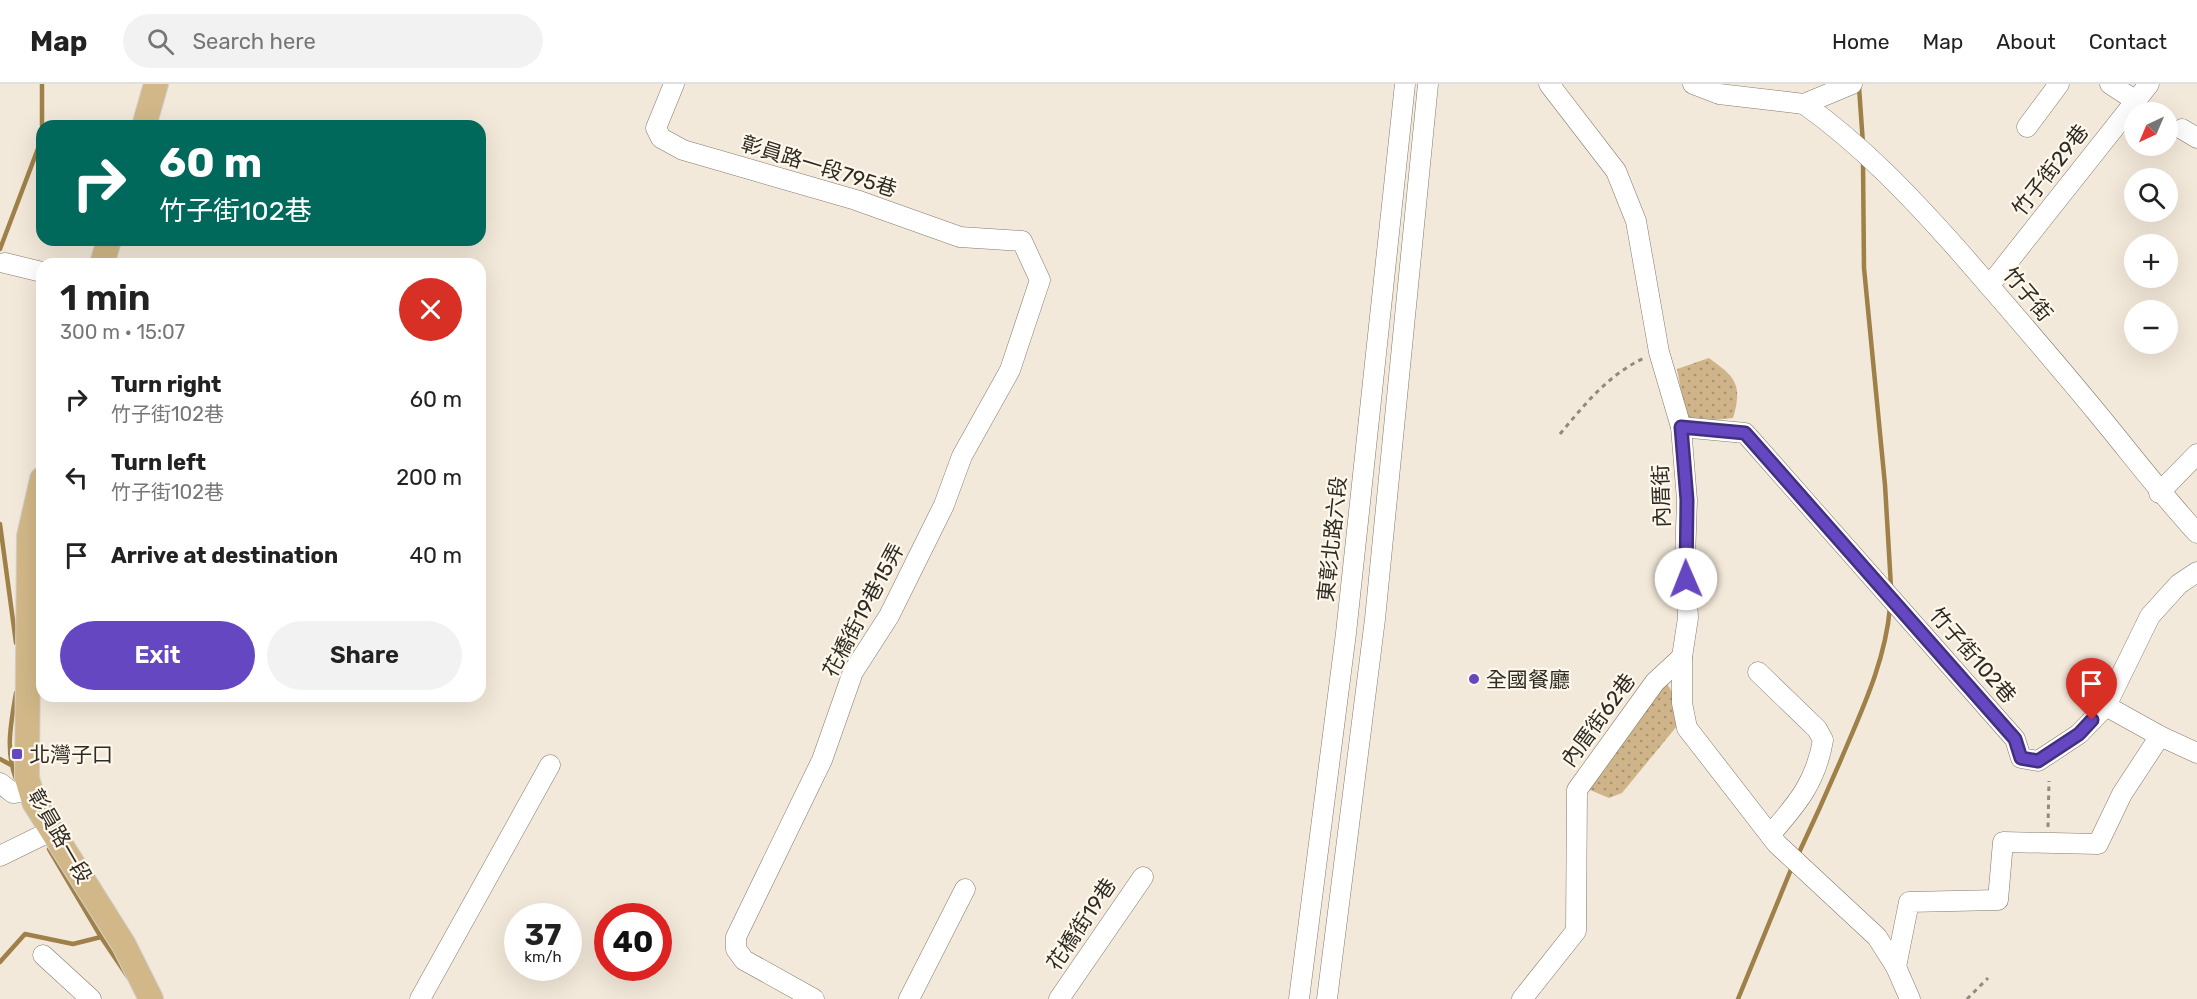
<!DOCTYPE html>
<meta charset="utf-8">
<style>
body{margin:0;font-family:Rubik,"Noto Sans TC",sans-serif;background:#f2f2f2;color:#222;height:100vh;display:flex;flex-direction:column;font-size:22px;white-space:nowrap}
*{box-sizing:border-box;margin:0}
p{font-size:20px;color:#767676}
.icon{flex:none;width:33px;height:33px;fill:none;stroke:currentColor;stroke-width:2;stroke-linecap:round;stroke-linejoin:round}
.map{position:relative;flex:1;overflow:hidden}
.panel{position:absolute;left:36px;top:174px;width:450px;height:444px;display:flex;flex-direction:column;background:#fff;border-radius:18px;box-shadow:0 6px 24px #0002}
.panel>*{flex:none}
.top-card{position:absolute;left:36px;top:36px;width:450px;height:126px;border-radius:18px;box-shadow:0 6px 24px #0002;background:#00695c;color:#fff;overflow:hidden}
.needle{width:39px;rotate:224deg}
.buttons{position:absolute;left:2124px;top:18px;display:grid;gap:12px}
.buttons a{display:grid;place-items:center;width:54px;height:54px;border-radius:50%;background:#fff;box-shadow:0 6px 24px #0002;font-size:30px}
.speed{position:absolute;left:504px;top:819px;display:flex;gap:12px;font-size:30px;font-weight:700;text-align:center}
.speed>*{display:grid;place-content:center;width:78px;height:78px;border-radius:50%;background:#fff;box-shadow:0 6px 24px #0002;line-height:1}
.speed small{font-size:15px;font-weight:400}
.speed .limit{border:9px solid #d22;background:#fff;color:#111}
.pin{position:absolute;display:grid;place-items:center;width:51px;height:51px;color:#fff;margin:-62px -26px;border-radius:50% 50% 50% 0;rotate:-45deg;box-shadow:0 0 6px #0007}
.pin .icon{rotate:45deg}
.me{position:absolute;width:66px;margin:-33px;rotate:359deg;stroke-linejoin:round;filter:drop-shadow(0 0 4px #0008)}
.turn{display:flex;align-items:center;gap:21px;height:126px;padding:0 24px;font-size:27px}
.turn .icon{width:78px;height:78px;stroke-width:2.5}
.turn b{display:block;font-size:42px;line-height:51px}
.round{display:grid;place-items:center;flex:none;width:63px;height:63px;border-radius:32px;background:#f2f2f2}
.summary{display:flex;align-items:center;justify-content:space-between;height:102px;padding:0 24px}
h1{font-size:36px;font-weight:600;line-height:45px}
.button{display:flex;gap:12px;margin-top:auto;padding:12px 24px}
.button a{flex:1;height:69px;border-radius:36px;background:#6548c1;color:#fff;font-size:24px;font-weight:600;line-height:69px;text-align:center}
.button a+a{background:#f2f2f2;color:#222}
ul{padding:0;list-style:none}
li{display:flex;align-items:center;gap:18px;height:78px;padding:0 24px}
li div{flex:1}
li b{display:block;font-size:22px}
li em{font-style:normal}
header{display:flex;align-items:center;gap:36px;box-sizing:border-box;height:84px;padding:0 30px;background:#fff;border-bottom:2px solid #e0e0e0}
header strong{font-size:28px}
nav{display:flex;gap:33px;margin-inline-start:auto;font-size:21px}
.search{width:420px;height:54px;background:#f2f2f2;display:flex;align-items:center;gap:15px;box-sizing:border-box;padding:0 21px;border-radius:33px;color:#767676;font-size:22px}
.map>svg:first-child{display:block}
</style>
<header>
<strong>Map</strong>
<div class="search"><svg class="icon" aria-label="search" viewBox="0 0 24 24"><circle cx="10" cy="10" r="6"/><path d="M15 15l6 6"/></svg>Search here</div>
<nav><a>Home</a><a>Map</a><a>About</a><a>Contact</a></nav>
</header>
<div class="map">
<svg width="2197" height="915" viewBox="0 0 2197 915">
<defs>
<pattern id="park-dots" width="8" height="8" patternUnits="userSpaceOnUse" patternTransform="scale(1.5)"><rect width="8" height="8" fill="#cfb489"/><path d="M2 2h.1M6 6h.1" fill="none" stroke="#a89370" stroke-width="1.8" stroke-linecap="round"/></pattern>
</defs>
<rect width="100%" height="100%" fill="#f3e9da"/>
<g fill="url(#park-dots)">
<path d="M1709,274C1735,293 1743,300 1733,334L1687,339L1677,285Z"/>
<polygon points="1666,598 1686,631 1622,709 1609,714 1583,703"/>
</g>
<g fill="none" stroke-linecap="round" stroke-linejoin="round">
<g stroke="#9f8049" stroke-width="4.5">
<polyline points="1859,3 1863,60"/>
<polyline points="42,42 42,0"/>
<polyline points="1863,78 1864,184 1885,401 1891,503"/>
<polyline points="0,165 42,54"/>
<polyline points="0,440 16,559"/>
<polyline points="0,675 11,681"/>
<path d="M16,695C5,666 11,639 16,609"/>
<polyline points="49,765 101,853 128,893"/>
<path d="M1797,773C1815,735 1832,697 1848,659C1867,615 1886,571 1890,523"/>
<polyline points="0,878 25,850 73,860 101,853"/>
<polyline points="1738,915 1792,783"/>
</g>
<g stroke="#82796c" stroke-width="21">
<g id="minor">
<polyline points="674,0 656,44 661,54 683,66 856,116 960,153 1022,157 1040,196 1010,286 962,372 944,421 889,532 853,588 822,676 736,853 736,865 744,876 814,915"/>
<polyline points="1549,0 1616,87 1636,137 1659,268 1681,343 1687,416 1685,475 1688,534 1682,573 1682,619 1687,644 1777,760 1877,853 1896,883 1910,915"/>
<polyline points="1693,0 1719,10 1804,20 1852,0"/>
<polyline points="2110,0 2136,17"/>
<path d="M1804,20C1863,62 1911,113 1959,167C2006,221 2053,275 2098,330C2131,370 2162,411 2197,449"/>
<polyline points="2027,43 2059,0"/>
<polyline points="2182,45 2197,54"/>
<polyline points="5,179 42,188"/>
<polyline points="1989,202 2149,0"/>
<polyline points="1681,343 1745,349 2015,655 2021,674 2038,677 2079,650 2106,622 2150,532 2179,500 2197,488"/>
<polyline points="2159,409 2197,370"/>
<path d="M1758,588L1817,645L1823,656C1816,698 1797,720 1770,751"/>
<polyline points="2106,622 2160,652 2197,669"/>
<polyline points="0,699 13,709 31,707"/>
<polyline points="0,772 53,746"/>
<polyline points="43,871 91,915"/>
<polyline points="1896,883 1909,818 1998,816 2003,758 2098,760 2122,710 2160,652"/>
<polyline points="420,915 550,681"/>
<polyline points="909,915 965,805"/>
<polyline points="1059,915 1143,793"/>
<polyline points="1299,915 1346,549 1405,0"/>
<polyline points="1327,915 1375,535 1428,0"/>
<polyline points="1522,915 1576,847 1577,706 1655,598 1682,573"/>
</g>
</g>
<g stroke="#d1d0cf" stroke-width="26">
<g id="major">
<polyline points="144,42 156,0"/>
<polyline points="102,180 109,156"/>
<polyline points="42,395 29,452 27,694 34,718 124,861 151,915"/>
</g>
</g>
<g stroke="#918a80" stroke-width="3" stroke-dasharray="4.5 4.5" stroke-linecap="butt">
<path d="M1560,350C1585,320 1608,291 1644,274"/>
<polyline points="2048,743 2049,697"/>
<polyline points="1967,915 1988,894"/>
</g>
<use href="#minor" stroke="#fff" stroke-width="20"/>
<use href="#major" stroke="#d2b888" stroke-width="24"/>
</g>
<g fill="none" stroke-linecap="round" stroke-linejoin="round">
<g stroke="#422f7d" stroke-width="15">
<polyline id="route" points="1686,495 1687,416 1681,343 1745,349 2015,655 2021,674 2038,677 2079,650 2092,636"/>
</g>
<use href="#route" stroke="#6548c1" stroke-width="10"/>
</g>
<g fill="#6548c1" stroke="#fef7eb" stroke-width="2">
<circle cx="1474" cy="595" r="6"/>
<rect x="11" y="664" width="12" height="12" rx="3"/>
</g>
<g text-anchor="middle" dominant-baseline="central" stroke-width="4.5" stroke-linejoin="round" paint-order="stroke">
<g font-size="21" fill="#2e2b25" stroke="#fef7eb">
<text transform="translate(819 82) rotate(17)">彰員路一段795巷</text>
<text transform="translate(2050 86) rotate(-52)">竹子街29巷</text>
<text transform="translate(2028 210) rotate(50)">竹子街</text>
<text transform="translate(1661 412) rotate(-92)">內厝街</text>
<text transform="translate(1332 455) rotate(-84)">東彰北路六段</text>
<text transform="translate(863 526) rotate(-62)">花橋街19巷15弄</text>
<text transform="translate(1973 571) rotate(49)">竹子街102巷</text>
<text transform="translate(1598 636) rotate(-54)">內厝街62巷</text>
<text transform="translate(60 752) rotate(60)">彰員路一段</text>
<text transform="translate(1081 840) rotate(-56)">花橋街19巷</text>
</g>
<g font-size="21" fill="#2e2b25" stroke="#fef7eb" text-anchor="start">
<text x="1486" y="595">全國餐廳</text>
<text x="29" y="670">北灣子口</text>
</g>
</g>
</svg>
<div class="buttons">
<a><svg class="needle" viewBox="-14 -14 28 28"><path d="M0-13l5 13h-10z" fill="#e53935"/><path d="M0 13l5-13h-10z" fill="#767676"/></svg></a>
<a><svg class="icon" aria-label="search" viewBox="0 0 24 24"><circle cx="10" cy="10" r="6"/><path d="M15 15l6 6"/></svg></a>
<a>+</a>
<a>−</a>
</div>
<div class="speed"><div>37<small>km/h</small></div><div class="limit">40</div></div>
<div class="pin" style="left:2092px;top:636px;background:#d93025"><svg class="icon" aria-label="arrive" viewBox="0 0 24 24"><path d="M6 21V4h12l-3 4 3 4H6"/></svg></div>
<svg class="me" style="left:1686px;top:495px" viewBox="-20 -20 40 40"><circle r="19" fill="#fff"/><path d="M0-13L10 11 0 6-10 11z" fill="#6548c1"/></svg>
<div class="top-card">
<div class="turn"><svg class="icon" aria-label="right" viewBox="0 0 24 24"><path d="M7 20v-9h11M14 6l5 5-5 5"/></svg><div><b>60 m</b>竹子街102巷</div></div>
</div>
<section class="panel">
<div class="summary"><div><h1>1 min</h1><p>300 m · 15:07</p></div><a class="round" style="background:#d93025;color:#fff"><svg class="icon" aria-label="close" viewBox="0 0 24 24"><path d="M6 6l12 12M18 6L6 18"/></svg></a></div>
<ul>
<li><svg class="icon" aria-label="right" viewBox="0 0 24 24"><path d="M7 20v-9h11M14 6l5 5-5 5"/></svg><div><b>Turn right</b><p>竹子街102巷</p></div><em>60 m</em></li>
<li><svg class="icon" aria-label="left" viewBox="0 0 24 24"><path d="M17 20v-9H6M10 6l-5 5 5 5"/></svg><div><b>Turn left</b><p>竹子街102巷</p></div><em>200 m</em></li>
<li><svg class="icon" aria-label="arrive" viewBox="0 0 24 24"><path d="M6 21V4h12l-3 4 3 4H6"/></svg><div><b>Arrive at destination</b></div><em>40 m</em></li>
</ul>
<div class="button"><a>Exit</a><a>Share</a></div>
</section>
</div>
